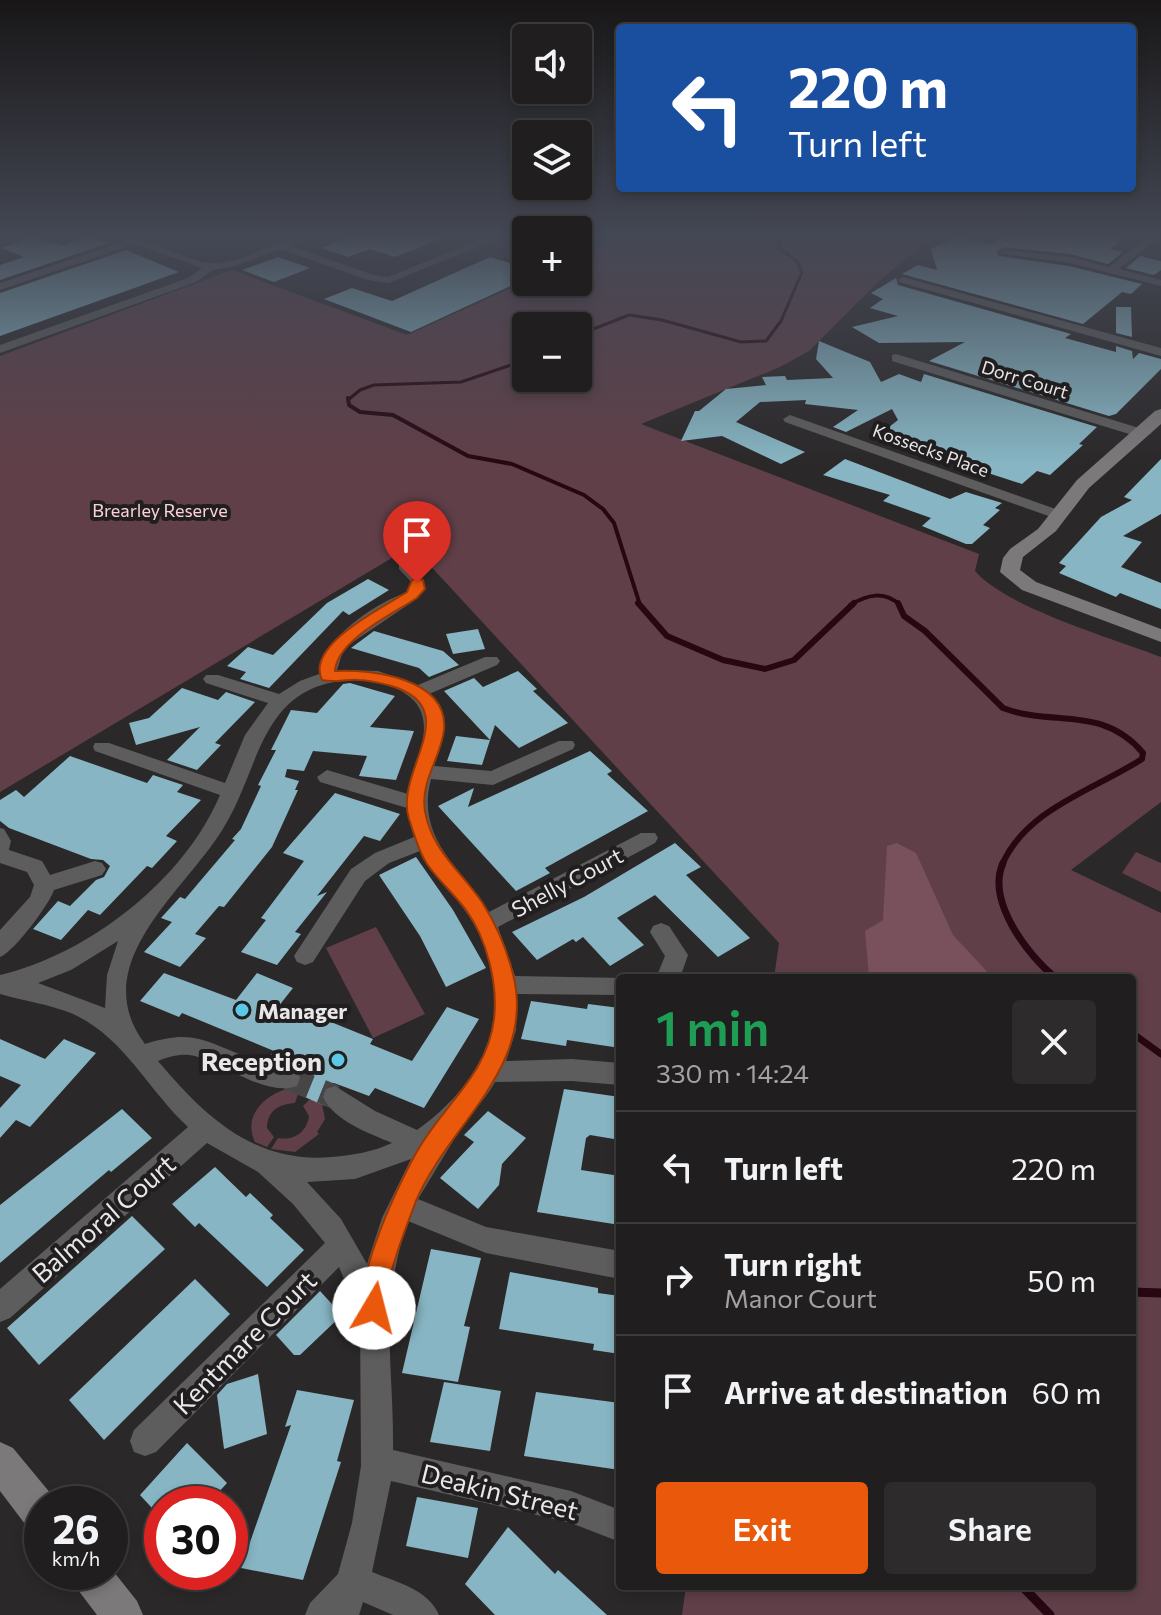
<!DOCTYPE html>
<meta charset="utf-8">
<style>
body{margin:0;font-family:Commissioner,sans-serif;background:#2d2b2c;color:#f1f3f6;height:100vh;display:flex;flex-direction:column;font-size:30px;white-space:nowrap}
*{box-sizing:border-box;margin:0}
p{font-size:26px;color:#a2a2a4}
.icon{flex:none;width:44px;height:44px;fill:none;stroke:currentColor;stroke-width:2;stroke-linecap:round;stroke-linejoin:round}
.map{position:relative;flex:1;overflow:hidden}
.drawer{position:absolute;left:616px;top:974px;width:520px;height:616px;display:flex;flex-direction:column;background:#201e1f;border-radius:8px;box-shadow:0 4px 12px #0003,0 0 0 2px #3d3c3d}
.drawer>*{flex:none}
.top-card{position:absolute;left:616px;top:24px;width:520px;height:168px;border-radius:8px;box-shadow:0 4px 12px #0003,0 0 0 2px #3d3c3d;background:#1a4fa0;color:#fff;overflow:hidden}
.fabs{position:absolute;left:512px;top:24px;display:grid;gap:16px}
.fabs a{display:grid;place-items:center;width:80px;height:80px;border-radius:8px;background:#201e1f;box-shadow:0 4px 12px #0003,0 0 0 2px #3d3c3d;font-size:40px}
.speed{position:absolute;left:24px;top:1486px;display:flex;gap:16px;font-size:40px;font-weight:700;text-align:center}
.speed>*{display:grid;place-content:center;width:104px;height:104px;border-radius:50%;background:#201e1f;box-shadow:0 4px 12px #0003,0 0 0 2px #3d3c3d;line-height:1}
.speed small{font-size:20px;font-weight:400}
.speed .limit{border:12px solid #d22;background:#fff;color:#111}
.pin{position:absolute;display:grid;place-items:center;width:68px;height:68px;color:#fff;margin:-82px -34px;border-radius:50% 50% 50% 0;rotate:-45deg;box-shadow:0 0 8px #0007}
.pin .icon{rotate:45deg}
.me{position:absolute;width:88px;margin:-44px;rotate:8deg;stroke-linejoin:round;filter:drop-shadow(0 0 6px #0008)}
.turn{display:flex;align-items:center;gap:28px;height:168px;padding:0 40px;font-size:36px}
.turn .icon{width:104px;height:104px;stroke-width:2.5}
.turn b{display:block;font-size:56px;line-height:68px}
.round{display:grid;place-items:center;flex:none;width:84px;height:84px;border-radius:8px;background:#2d2b2c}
.headline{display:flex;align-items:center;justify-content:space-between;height:136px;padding:0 40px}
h1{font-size:48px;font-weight:600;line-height:60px;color:#1e9e55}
.cta{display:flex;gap:16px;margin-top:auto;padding:16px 40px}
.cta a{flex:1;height:92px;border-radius:8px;background:#ea580c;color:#fff;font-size:32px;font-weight:600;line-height:92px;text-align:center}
.cta a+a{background:#2d2b2c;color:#f1f3f6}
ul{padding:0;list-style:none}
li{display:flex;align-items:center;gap:24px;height:112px;padding:0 40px;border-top:2px solid #3d3c3d}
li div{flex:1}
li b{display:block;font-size:30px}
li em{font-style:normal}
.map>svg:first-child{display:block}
</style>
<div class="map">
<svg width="1161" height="1615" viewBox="0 0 1161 1615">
<rect width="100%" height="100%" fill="#2b2829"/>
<g fill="#603f48" fill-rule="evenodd">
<path d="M623,237H944L919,248L879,281L809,351L780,367L641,424L979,554L975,571C1007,608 1112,638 1161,657V802L1071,870L1161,913V1615H682L686,1586H1132V978H774L779,943L412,546L0,792V356L232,270L407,335L526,281L578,282V258ZM526,326H578V378H526Z"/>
<polygon points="1136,852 1161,863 1161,892 1122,873"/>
<polygon points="376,927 425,1014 373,1038 326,948"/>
<path d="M286,1089L298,1094L295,1103C279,1104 267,1111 267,1128L274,1137L267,1147L255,1142C243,1117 262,1097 286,1089Z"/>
<path d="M310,1099L322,1104L325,1119L317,1132L319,1134L295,1152L271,1149L278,1138C294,1141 307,1132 309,1116L303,1106Z"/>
</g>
<polygon fill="#78515c" points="897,843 916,853 953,935 993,978 869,978 865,931 883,920 887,846"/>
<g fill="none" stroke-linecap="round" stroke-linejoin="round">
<g stroke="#260712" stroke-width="3">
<polyline points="578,335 629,315 662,320 741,342 766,341 781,321 802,272 797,261 778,247 779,241 787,237"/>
<polyline points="348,400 360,390 374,385 461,382 526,360"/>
</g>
<g stroke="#260712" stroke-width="4">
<polyline points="348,398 349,405 360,412 393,415 468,456 512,464 584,495 603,509 614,523 640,605"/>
<path d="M850,605C867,595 884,590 900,605"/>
</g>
<g stroke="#260712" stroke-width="6">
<polyline points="638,603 667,636 723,660 765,669 794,660 854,603"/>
<path d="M898,603L904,616L925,631L1003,708C1053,727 1103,705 1143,753L1142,759C1094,790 1026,809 1002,865"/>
</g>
<g stroke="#260712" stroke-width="7">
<path d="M1003,863C986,901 1028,956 1056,978"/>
<polyline points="1132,1033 1161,1054"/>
</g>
<g stroke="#260712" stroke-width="9">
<polyline points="1132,1292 1161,1293"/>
<polyline points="1022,1586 1050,1615"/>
</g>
</g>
<g fill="#87b5c3">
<polygon points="33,237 63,245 88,237 109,243 0,280 0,265 24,257 1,248"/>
<polygon points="346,237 442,237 442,238 395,257 370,249 348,257 322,248"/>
<polygon points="956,237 993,244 1003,237 1125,237 1110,249 1123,252 1108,264 1070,254 1004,247 996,252 999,256 1069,266 1142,284 1131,294 1122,292 1083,324 902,274 918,265 937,270 931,249"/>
<polygon points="126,250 179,272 0,336 0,293"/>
<polygon points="1140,256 1161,261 1161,270 1154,275 1126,268"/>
<polygon points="278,257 310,268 274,282 242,270"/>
<polygon points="490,257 526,268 526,279 411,332 324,299 352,288 392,301"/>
<polygon points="896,278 898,285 1071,334 1065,338 1116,352 1116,346 1132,351 1133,359 1139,353 1161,359 1161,369 1116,414 1109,416 929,361 965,342 879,343 852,327 898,316 870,308 883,299 871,293"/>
<polygon points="1116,307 1131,307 1132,337 1116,333"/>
<polygon points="819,341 870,362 881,382 899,374 921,382 924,374 1097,427 1079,444 1083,445 1050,475 1037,471 1022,484 988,473 992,469 880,434 898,420 892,409 846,432 833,427 858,410 805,404 806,400 760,402 736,422 805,452 781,464 722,436 681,441 695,411 699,411 726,389 766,385 762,377 785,376 787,380 833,378 816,359"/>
<polygon points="845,459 950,499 966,492 1002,503 995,508 1000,510 983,525 990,528 972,544 966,544 922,526 931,518 883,501 890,495 823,475"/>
<polygon points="1161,459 1161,514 1123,536 1142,542 1121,567 1161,583 1161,609 1120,593 1116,597 1059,573 1066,566 1059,563 1101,517 1132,500 1124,497"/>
<polygon points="368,579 389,590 349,615 343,611 269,688 240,679 246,672 227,666 248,647 273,655 327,603"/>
<polygon points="478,629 485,649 453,654 446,634"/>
<polygon points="374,631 443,651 459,665 429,677 419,668 351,648"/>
<polygon points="518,671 537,689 533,691 568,723 519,748 495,725 490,740 444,691 474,678 483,687"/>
<polygon points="350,683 395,696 370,727 414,731 396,780 359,776 367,756 313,751 304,771 287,769 285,777 299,781 295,790 298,790 272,847 224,907 219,906 195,934 206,938 180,967 144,952 172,922 161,918 180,897 185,899 235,840 232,839 241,829 261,786 258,785 276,750 271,750 291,710 317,713 343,684"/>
<polygon points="182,688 218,700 226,692 255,702 215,743 221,745 197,770 167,760 200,727 136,745 129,723 149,718"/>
<polygon points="456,736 490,740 482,765 447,761"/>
<polygon points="590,751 612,771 607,774 648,811 545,868 550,873 516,891 438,806 474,788 468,807"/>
<polygon points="70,756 147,783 153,775 183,785 177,792 201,800 166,836 177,841 152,868 147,866 100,915 88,910 61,940 33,929 58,901 70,906 96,880 104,877 110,866 103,860 91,859 9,828 0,821 0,800 16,790 24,797"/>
<polygon points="335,793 400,814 380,841 364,836 317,896 327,892 295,932 301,934 277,965 241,952 266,920 261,918 304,861 283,853"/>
<polygon points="675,843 701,867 686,875 750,938 718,957 655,895 617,918 644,945 610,966 583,937 576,942 573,939 537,960 512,932 584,897"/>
<polygon points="416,857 453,910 486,968 446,987 420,936 379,875"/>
<polygon points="164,973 236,1000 257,973 293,988 278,1007 323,1025 326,1020 373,1039 370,1044 412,1061 447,1007 479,1019 424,1108 375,1088 369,1096 334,1083 323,1088 320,1096 325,1106 289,1090 300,1087 303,1079 300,1069 271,1055 274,1051 182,1013 179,1017 140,1001"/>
<polygon points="531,1001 587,1009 588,1004 620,1008 620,1048 567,1040 566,1046 521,1039"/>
<polygon points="0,1039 45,1059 64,1039 96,1053 30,1127 16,1120 0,1138 0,1108 21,1085 0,1076"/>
<polygon points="564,1089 620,1097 620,1140 590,1135 586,1138 581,1170 620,1176 620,1225 537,1212"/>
<polygon points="122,1109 152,1138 111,1172 109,1170 0,1263 0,1205"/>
<polygon points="488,1111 526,1138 502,1164 499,1185 478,1209 440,1178 474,1142 464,1135"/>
<polygon points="215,1167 246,1197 250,1193 273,1215 270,1218 304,1250 267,1287 199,1223 195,1227 172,1204"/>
<polygon points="132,1216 165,1249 39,1365 7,1328"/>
<polygon points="431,1249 481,1258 464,1326 470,1327 458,1382 402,1373"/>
<polygon points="510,1272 598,1288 598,1293 620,1296 620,1354 593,1350 594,1344 499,1329"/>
<polygon points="195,1279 230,1314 104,1440 69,1400"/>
<polygon points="320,1291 342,1315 300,1355 294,1355 276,1335"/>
<polygon points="258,1374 267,1434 224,1449 217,1395 227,1384"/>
<polygon points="444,1382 501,1391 490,1451 430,1442"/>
<polygon points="297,1390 354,1400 337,1461 341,1462 303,1580 241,1568 291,1425 285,1427"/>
<polygon points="536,1392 620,1403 620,1470 524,1456"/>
<polygon points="187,1443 227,1483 208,1504 162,1504 162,1519 140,1495"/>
<polygon points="417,1497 478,1508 468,1558 406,1546"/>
<polygon points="508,1527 555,1574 558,1570 607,1615 495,1615 465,1584"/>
</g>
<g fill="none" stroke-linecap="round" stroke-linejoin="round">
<polyline stroke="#484546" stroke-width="24" stroke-dasharray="24 12" stroke-linecap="butt" points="288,1078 335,1097"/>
<g fill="#5e5d5d" fill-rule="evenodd">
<polygon points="399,565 405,565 422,585 412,599 406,599 405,597 414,585 399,569"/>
<polygon points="0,828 4,829 11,841 7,857 0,857"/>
</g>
<g fill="#5e5d5d" fill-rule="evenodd">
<path d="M119,237C153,237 185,263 214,263C247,263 275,237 309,237L290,246L374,275L388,277L486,237H501L389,283L368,280L280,249L232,267L213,270L196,282L0,353V345L188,278L202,268L135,244L0,290V283L125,241Z"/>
<polygon points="1147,237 1159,237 1119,269 1161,280 1161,286 1070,263 999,253 1004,250 1070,257 1109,267"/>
<polygon points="903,277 1161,348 1161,356 899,282 898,280"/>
<polygon points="896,354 1149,431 1151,434 1139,437 892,361 892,355"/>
<polygon points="790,415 1064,512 1066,515 1064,518 1054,518 785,422 783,419"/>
<path d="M409,592L415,594L417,597L415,600L350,644L342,654L337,670L378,671L418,685L485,657H497L500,661L497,665L429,694C450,715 442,742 434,766L491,771L559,741H573L575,745L573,749L493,785L431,779C415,838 461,868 489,912L641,833H655L658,838L655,843L498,927L515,976L624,978H620V995L517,994L516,1030L506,1061L572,1059L620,1063V1085L572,1081L495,1082C483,1104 462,1121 453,1141L418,1199L486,1227L620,1251V1279L486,1253L408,1221C378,1308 394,1363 393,1450L571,1491L620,1510V1542L571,1523L391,1481L372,1572C396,1582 428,1589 439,1615H393L363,1602L359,1615H305L310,1603L338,1574L352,1523L361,1466L360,1316L339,1267L156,1452L145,1456L134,1452L130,1441L134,1430L325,1243L293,1204L258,1172L207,1143L10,1318L0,1322V1289L188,1127C148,1090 124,1037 73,1014C49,1004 24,1001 0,994V975C89,954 184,880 220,795L95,751L93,747L95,743H109L225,783L245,735L268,703L206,683L203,679L206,675H218L279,694L300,681L319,674C320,640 379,600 409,592ZM351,680C372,680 393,683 410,697C440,722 413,764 408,794L327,770L317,777L320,782L407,808L414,837L375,853L351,869L294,956L297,962L305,965L313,962L365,881L389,863L420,851C436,878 460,899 475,926C519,1007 487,1080 417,1130L375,1111L335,1086L326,1089L323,1097C334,1121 369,1133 392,1143C373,1152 353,1155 332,1157C255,1164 205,1117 158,1061C167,1057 180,1054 189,1055C221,1059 263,1098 297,1086L300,1078L297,1070C283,1065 268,1064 254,1059C207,1044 197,1027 145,1044C84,963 187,890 224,827C261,767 260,685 351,680ZM118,941L107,975L105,1008L38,983L71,970ZM411,1159L382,1218L367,1264L341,1219L307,1182L355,1179Z"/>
<path d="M0,847L42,861L50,875L95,861L102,863L106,869L102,875L54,890C49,905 13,953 0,957V930L30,897L34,885L27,872L0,863Z"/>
<polygon points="661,923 669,926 688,955 680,978 656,978 665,956 650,932 653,926"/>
</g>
<g fill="#7c797a" fill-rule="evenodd">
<polygon points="1161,409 1161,424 1089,488 1056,531 1023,557 1020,570 1036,582 1161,629 1161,642 1022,590 1000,572 1003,558 1010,549 1038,529 1077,480 1155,411"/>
<polygon points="0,1442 13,1448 56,1500 57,1504 42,1504 42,1533 28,1528 0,1491"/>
<polygon points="110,1567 137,1601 143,1615 97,1615 75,1586 69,1572 110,1572"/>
</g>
</g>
<linearGradient id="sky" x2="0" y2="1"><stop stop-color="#181617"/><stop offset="0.51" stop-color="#444854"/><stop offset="1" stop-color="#444854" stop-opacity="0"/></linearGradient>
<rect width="1161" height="464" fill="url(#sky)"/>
<path fill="#ea580c" stroke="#983908" stroke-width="2" d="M417,579L423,580L425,589L417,598C393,614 337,640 335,671C371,669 449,678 444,730C441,758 420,781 425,811C432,851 461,871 482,902C496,924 507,950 513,974C537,1067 448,1125 416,1201C408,1223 398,1247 392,1270C388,1286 390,1302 383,1317L374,1321L365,1317C351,1283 400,1180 419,1148C446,1102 487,1075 494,1019C498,984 487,939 466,910C454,894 438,880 427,864C418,851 414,833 409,819C393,771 469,707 388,685C379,683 368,680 359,680C346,679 334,683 322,680C305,645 382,608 407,592L412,580Z"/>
<g fill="#5ac8e6" stroke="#211e1f" stroke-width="3">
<circle cx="242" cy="1010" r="8"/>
<circle cx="338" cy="1060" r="8"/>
</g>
<g text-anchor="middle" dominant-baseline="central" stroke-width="8" stroke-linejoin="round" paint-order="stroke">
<g font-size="18" fill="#e9e7e7" stroke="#211e1f">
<text transform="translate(1025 379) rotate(17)">Dorr Court</text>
<text transform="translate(931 450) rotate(20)">Kossecks Place</text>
</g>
<g font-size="18" fill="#fcd1dc" stroke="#211e1f">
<text x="160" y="510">Brearley Reserve</text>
</g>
<g font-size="22" fill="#e9e7e7" stroke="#211e1f">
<text transform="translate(567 882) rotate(-28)">Shelly Court</text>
</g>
<g font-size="22" font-weight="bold" fill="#e9e7e7" stroke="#211e1f" text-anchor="start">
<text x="258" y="1010">Manager</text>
</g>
<g font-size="26" font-weight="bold" fill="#e9e7e7" stroke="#211e1f" text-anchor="end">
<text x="322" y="1060">Reception</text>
</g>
<g font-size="26" fill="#e9e7e7" stroke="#211e1f">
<text transform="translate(103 1218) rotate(-41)">Balmoral Court</text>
<text transform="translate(244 1342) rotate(-45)">Kentmare Court</text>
<text transform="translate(500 1491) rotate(14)">Deakin Street</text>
</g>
</g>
</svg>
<div class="fabs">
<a><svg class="icon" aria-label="sound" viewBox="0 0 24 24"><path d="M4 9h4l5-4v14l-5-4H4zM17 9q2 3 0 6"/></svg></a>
<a><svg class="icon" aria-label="layers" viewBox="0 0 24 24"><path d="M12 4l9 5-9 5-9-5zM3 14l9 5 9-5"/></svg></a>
<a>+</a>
<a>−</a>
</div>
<div class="speed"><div>26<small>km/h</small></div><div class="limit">30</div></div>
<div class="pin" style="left:417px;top:583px;background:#d93025"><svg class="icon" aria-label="arrive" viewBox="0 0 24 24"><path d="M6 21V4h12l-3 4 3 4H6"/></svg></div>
<svg class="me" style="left:374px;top:1308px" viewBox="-20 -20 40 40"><circle r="19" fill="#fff"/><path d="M0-13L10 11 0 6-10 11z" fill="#ea580c"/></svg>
<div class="top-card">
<div class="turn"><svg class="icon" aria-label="left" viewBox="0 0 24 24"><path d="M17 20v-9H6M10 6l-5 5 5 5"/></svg><div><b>220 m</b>Turn left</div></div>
</div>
<section class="drawer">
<div class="headline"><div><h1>1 min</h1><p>330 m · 14:24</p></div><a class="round"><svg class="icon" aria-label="close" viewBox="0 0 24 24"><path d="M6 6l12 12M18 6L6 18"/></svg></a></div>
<ul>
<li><svg class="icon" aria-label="left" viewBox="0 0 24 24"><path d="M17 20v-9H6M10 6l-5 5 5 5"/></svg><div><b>Turn left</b></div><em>220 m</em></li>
<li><svg class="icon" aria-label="right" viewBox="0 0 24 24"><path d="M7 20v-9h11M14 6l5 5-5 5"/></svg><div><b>Turn right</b><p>Manor Court</p></div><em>50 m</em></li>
<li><svg class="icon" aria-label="arrive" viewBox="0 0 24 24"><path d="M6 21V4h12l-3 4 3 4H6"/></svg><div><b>Arrive at destination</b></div><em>60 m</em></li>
</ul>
<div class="cta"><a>Exit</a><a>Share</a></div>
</section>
</div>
